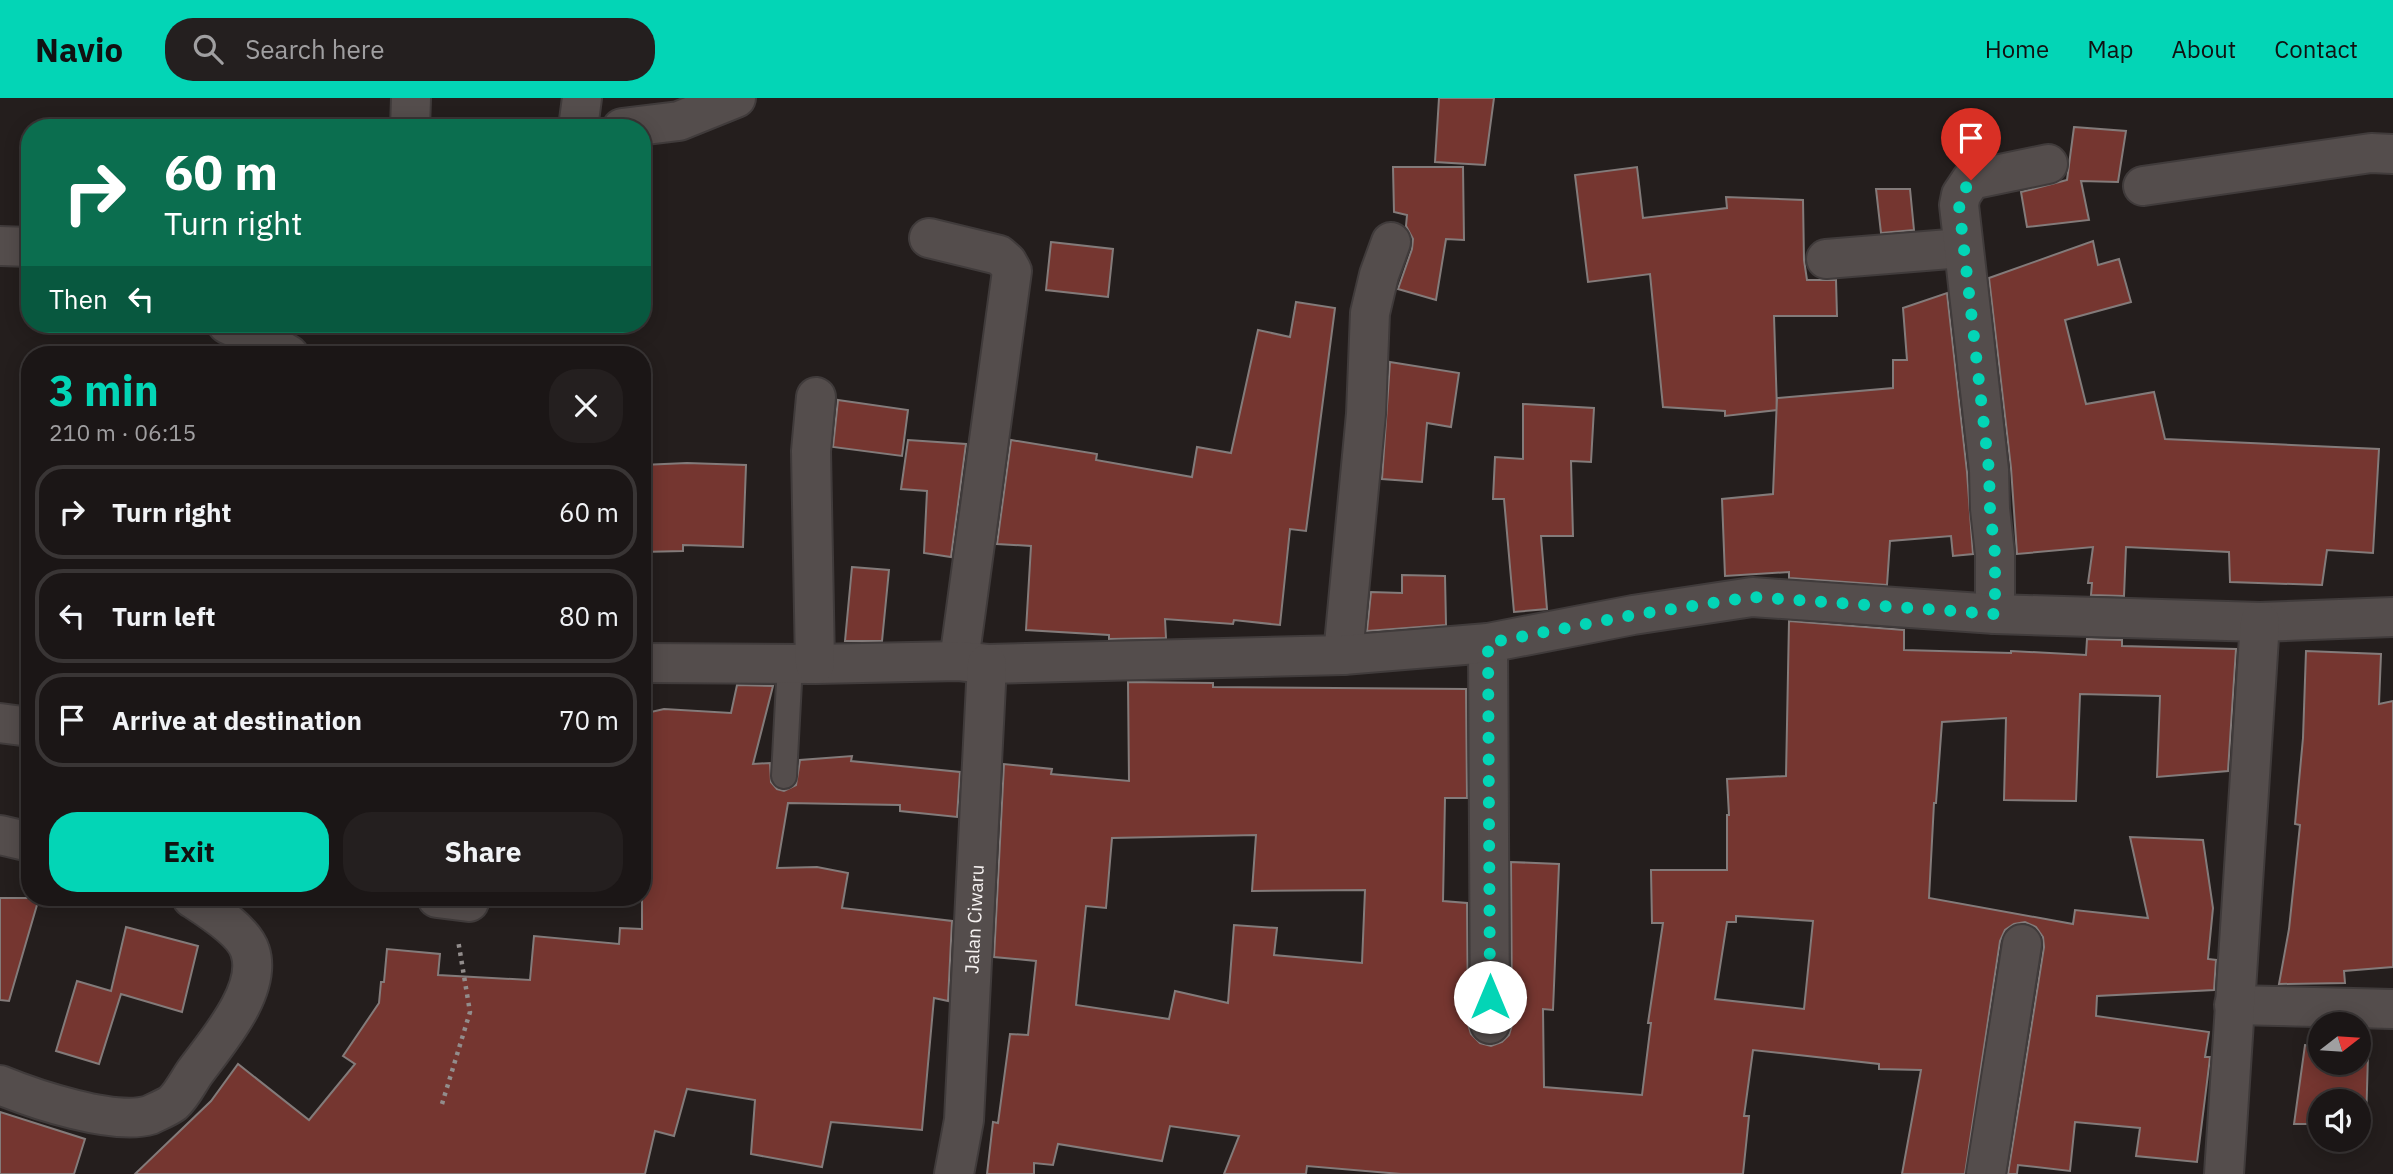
<!DOCTYPE html>
<meta charset="utf-8">
<style>
body{margin:0;font-family:"IBM Plex Sans",sans-serif;background:#241f1f;color:#f1f3f6;height:100vh;display:flex;flex-direction:column;font-size:26px;white-space:nowrap}
*{box-sizing:border-box;margin:0}
p{font-size:23px;color:#a09fa1}
.icon{flex:none;width:38px;height:38px;fill:none;stroke:currentColor;stroke-width:2;stroke-linecap:round;stroke-linejoin:round}
.map{position:relative;flex:1;overflow:hidden}
.panel{position:absolute;left:21px;top:248px;width:630px;height:560px;display:flex;flex-direction:column;background:#1b1616;border-radius:28px;box-shadow:0 4px 18px #0003,0 0 0 2px #393535}
.panel>*{flex:none}
.hud{position:absolute;left:21px;top:21px;width:630px;height:214px;border-radius:28px;box-shadow:0 4px 18px #0003,0 0 0 2px #393535;background:#0b6e4f;color:#fff;overflow:hidden}
.needle{width:46px;rotate:73deg}
.buttons{position:absolute;left:2308px;top:914px;display:grid;gap:14px}
.buttons a{display:grid;place-items:center;width:63px;height:63px;border-radius:50%;background:#1b1616;box-shadow:0 4px 18px #0003,0 0 0 2px #393535;font-size:35px}
.pin{position:absolute;display:grid;place-items:center;width:60px;height:60px;color:#fff;margin:-72px -30px;border-radius:50% 50% 50% 0;rotate:-45deg;box-shadow:0 0 7px #0007}
.pin .icon{rotate:45deg}
.me{position:absolute;width:77px;margin:-38px;rotate:0deg;stroke-linejoin:round;filter:drop-shadow(0 0 5px #0008)}
.turn{display:flex;align-items:center;gap:24px;height:147px;padding:0 28px;font-size:32px}
.turn .icon{width:91px;height:91px;stroke-width:2.5}
.turn b{display:block;font-size:49px;line-height:60px}
.then{display:flex;align-items:center;height:66px;padding:0 28px;background:#0003;gap:14px;font-size:26px}
.round{display:grid;place-items:center;flex:none;width:74px;height:74px;border-radius:28px;background:#241f1f}
.head{display:flex;align-items:center;justify-content:space-between;height:119px;padding:0 28px}
h1{font-size:42px;font-weight:800;line-height:52px;color:#03d5b6}
.cta{display:flex;gap:14px;margin-top:auto;padding:14px 28px}
.cta a{flex:1;height:80px;border-radius:28px;background:#03d5b6;color:#111;font-size:28px;font-weight:800;line-height:80px;text-align:center}
.cta a+a{background:#241f1f;color:#f1f3f6}
ul{padding:0;list-style:none}
li{display:flex;align-items:center;gap:21px;height:94px;margin:0 14px 10px;padding:0 14px;border:4px solid #393535;border-radius:28px}
li div{flex:1}
li b{display:block;font-size:26px}
li em{font-style:normal}
header{display:flex;align-items:center;gap:42px;box-sizing:border-box;height:98px;padding:0 35px;background:#03d5b6;color:#111}
header strong{font-size:33px}
nav{display:flex;gap:38px;margin-inline-start:auto;font-size:24px}
.search{width:490px;height:63px;background:#241f1f;display:flex;align-items:center;gap:18px;box-sizing:border-box;padding:0 24px;border-radius:28px;color:#a09fa1;font-size:26px}
.map>svg:first-child{display:block}
</style>
<header>
<strong>Navio</strong>
<div class="search"><svg class="icon" aria-label="search" viewBox="0 0 24 24"><circle cx="10" cy="10" r="6"/><path d="M15 15l6 6"/></svg>Search here</div>
<nav><a>Home</a><a>Map</a><a>About</a><a>Contact</a></nav>
</header>
<div class="map">
<svg width="2393" height="1076" viewBox="0 0 2393 1076">
<rect width="100%" height="100%" fill="#241e1d"/>
<g fill="#753630" stroke="#837b7a" stroke-width="2" fill-rule="evenodd">
<polygon points="1439,0 1494,0 1485,67 1435,64"/>
<polygon points="2074,29 2126,33 2118,84 2081,83 2089,122 2027,129 2021,94 2067,82"/>
<polygon points="1393,69 1463,69 1464,142 1446,141 1436,202 1398,191 1412,151 1413,141 1406,128 1407,117 1394,114"/>
<polygon points="1637,69 1643,120 1727,110 1726,99 1803,102 1804,162 1807,182 1836,182 1837,218 1774,218 1777,312 1725,318 1725,313 1663,309 1650,176 1588,184 1575,77"/>
<polygon points="1876,91 1910,91 1914,132 1881,135"/>
<polygon points="2093,143 2098,167 2119,161 2131,204 2065,222 2086,306 2154,294 2165,341 2379,351 2373,455 2327,452 2322,487 2230,484 2229,454 2126,449 2124,498 2091,497 2092,485 2088,485 2093,449 2017,456 2011,370 1989,180"/>
<polygon points="1051,144 1113,151 1108,199 1046,192"/>
<polygon points="1947,195 1967,374 1973,456 1953,458 1951,438 1890,443 1887,487 1789,480 1789,474 1725,478 1722,401 1773,396 1777,300 1893,290 1893,262 1907,262 1903,210"/>
<polygon points="1296,204 1335,210 1306,433 1290,431 1280,527 1234,522 1233,526 1165,521 1166,540 1109,541 1109,537 1026,532 1031,448 997,446 1011,342 1097,356 1096,362 1192,379 1197,349 1231,355 1258,232 1290,239"/>
<polygon points="1390,264 1459,275 1451,329 1427,325 1422,384 1382,381"/>
<polygon points="838,302 908,312 902,358 833,349"/>
<polygon points="1523,306 1594,310 1591,364 1571,363 1573,438 1541,438 1547,511 1514,514 1504,401 1493,401 1495,359 1523,361"/>
<polygon points="908,342 966,346 951,459 924,455 927,393 901,391"/>
<polygon points="687,365 746,367 743,449 683,447 683,453 642,454 642,367"/>
<polygon points="852,469 889,472 882,543 845,543"/>
<polygon points="1402,477 1445,478 1446,527 1367,533 1371,494 1402,495"/>
<path d="M1789,523L1904,532V552L2011,555V553L2086,557L2087,541L2122,542V548L2236,551L2228,673L2157,679L2160,598L2080,596L2076,703L2004,702L2006,620L1942,624L1936,705H1934L1929,800L2073,826L2075,812L2148,820L2130,739L2203,742L2213,810L2208,861L2216,862L2214,892L2097,898L2096,918L2209,934L2205,959H2210L2209,968L2197,1064L2136,1058L2140,1030L2075,1024L2070,1073L2018,1067L2017,1076H2008L2044,849L2043,839L2036,829L2025,824L2014,826L2005,832L2000,843L1965,1076H1902L1921,972L1879,971V966L1753,952L1744,1018H1749L1743,1076H1401L1307,1068L1306,1076H1224L1239,1038L1170,1028L1162,1063L1058,1046L1053,1067L1034,1065V1076H987L993,1024L998,1025L1010,936L1028,937L1036,863L994,859L1004,666L1052,671L1051,676L1129,683L1128,584L1213,585V589L1466,591L1467,700H1445L1443,803L1467,805L1468,926L1471,936L1480,945L1491,948L1502,944L1509,937L1512,927L1511,764L1559,766L1553,912L1543,911L1544,989L1642,997L1651,925H1648L1663,825H1652L1651,772H1727V717H1729L1727,681L1786,678ZM1256,737L1252,793L1365,792L1362,865L1274,857L1277,830L1234,827L1228,905L1175,893L1169,921L1076,907L1086,808L1106,810L1112,740ZM1736,818L1813,823L1804,911L1715,901L1727,824H1736Z"/>
<polygon points="2306,553 2381,556 2379,606 2393,603 2393,869 2344,873 2345,885 2279,886 2289,831 2300,727 2295,726 2303,640"/>
<polygon points="737,587 773,588 753,666 770,665 771,684 777,691 784,693 796,687 800,662 852,658 851,663 960,674 957,719 900,713 900,707 788,705 777,770 817,769 848,775 842,810 952,823 948,903 934,900 922,1032 831,1024 822,1069 751,1056 755,1002 687,991 674,1038 655,1033 645,1076 135,1076 211,1003 238,966 309,1022 355,966 343,958 379,905 381,884 384,884 387,851 440,856 438,877 530,882 534,838 619,846 620,830 642,831 642,616 664,611 731,615"/>
<polygon points="0,800 39,800 9,903 0,902"/>
<polygon points="126,829 198,848 182,914 121,896 99,966 56,953 77,883 111,893"/>
<polygon points="2305,947 2320,949 2320,964 2359,964 2359,955 2368,956 2366,1027 2359,1027 2359,1003 2320,1003 2320,1026 2294,1026"/>
<polygon points="0,1014 85,1041 74,1076 0,1076"/>
</g>
<g fill="none" stroke-linecap="round" stroke-linejoin="round">
<g stroke="#403b3b" stroke-width="28">
<polyline id="lane" points="784,678 790,566"/>
</g>
<g stroke="#403b3b" stroke-width="42">
<g id="street">
<polyline points="410,30 411,0"/>
<polyline points="578,30 582,0"/>
<polyline points="622,30 679,23 736,0"/>
<polyline points="2143,88 2371,55 2393,56"/>
<polyline points="929,140 999,157 1007,164 1012,173 959,563"/>
<polyline points="0,148 30,149"/>
<polyline points="1826,161 1962,150"/>
<polyline points="227,226 269,245 289,257"/>
<polyline points="1995,516 1995,456 1990,411 1989,372 1959,107 1961,97 1971,82 2048,66"/>
<polyline points="1488,545 1490,926"/>
<polyline points="1343,557 1366,316 1370,215 1379,177 1391,144"/>
<polyline points="642,565 815,566 959,563 987,566 1343,557 1488,545 1633,517 1752,499 1995,516 2260,524 2393,519"/>
<polyline points="815,566 811,353 816,299"/>
<polyline points="0,625 30,629"/>
<polyline points="0,737 30,744"/>
<polyline points="437,800 469,804"/>
<polyline points="2234,907 2393,911"/>
<path d="M0,987C34,1001 114,1028 150,1017C156,1014 168,1009 173,1005C182,997 188,984 195,974C217,944 263,892 250,853C244,833 209,811 192,800"/>
<path id="s1" d="M954,1076L964,1022L987,566"/>
<polyline points="1986,1076 2022,846"/>
<polyline points="2224,1076 2260,524"/>
</g>
</g>
<polyline stroke="#928d8c" stroke-width="4.5" stroke-dasharray="3.5 5" stroke-linecap="butt" points="442,1006 470,914 458,842"/>
<use href="#lane" stroke="#544d4c" stroke-width="24"/>
<use href="#street" stroke="#544d4c" stroke-width="38"/>
</g>
<g fill="none" stroke-linecap="round" stroke-linejoin="round">
<polyline stroke="#03d5b6" stroke-width="12" stroke-dasharray="0 21.6" points="1490,899 1488,545 1633,517 1752,499 1995,516 1995,456 1990,411 1989,372 1959,107 1961,97 1971,82"/>
</g>
<g text-anchor="middle" dominant-baseline="central" stroke-width="7" stroke-linejoin="round" paint-order="stroke">
<g font-size="19" fill="#f5f1f0" stroke="#241e1d">
<text stroke="none"><textPath href="#s1" startOffset="256">Jalan Ciwaru</textPath></text>
</g>
</g>
</svg>
<div class="buttons">
<a><svg class="needle" viewBox="-14 -14 28 28"><path d="M0-13l5 13h-10z" fill="#e53935"/><path d="M0 13l5-13h-10z" fill="#a09fa1"/></svg></a>
<a><svg class="icon" aria-label="sound" viewBox="0 0 24 24"><path d="M4 9h4l5-4v14l-5-4H4zM17 9q2 3 0 6"/></svg></a>
</div>
<div class="pin" style="left:1971px;top:82px;background:#d93025"><svg class="icon" aria-label="arrive" viewBox="0 0 24 24"><path d="M6 21V4h12l-3 4 3 4H6"/></svg></div>
<svg class="me" style="left:1490px;top:899px" viewBox="-20 -20 40 40"><circle r="19" fill="#fff"/><path d="M0-13L10 11 0 6-10 11z" fill="#03d5b6"/></svg>
<div class="hud">
<div class="turn"><svg class="icon" aria-label="right" viewBox="0 0 24 24"><path d="M7 20v-9h11M14 6l5 5-5 5"/></svg><div><b>60 m</b>Turn right</div></div>
<div class="then">Then<svg class="icon" aria-label="left" viewBox="0 0 24 24"><path d="M17 20v-9H6M10 6l-5 5 5 5"/></svg></div>
</div>
<section class="panel">
<div class="head"><div><h1>3 min</h1><p>210 m · 06:15</p></div><a class="round"><svg class="icon" aria-label="close" viewBox="0 0 24 24"><path d="M6 6l12 12M18 6L6 18"/></svg></a></div>
<ul>
<li><svg class="icon" aria-label="right" viewBox="0 0 24 24"><path d="M7 20v-9h11M14 6l5 5-5 5"/></svg><div><b>Turn right</b></div><em>60 m</em></li>
<li><svg class="icon" aria-label="left" viewBox="0 0 24 24"><path d="M17 20v-9H6M10 6l-5 5 5 5"/></svg><div><b>Turn left</b></div><em>80 m</em></li>
<li><svg class="icon" aria-label="arrive" viewBox="0 0 24 24"><path d="M6 21V4h12l-3 4 3 4H6"/></svg><div><b>Arrive at destination</b></div><em>70 m</em></li>
</ul>
<div class="cta"><a>Exit</a><a>Share</a></div>
</section>
</div>
